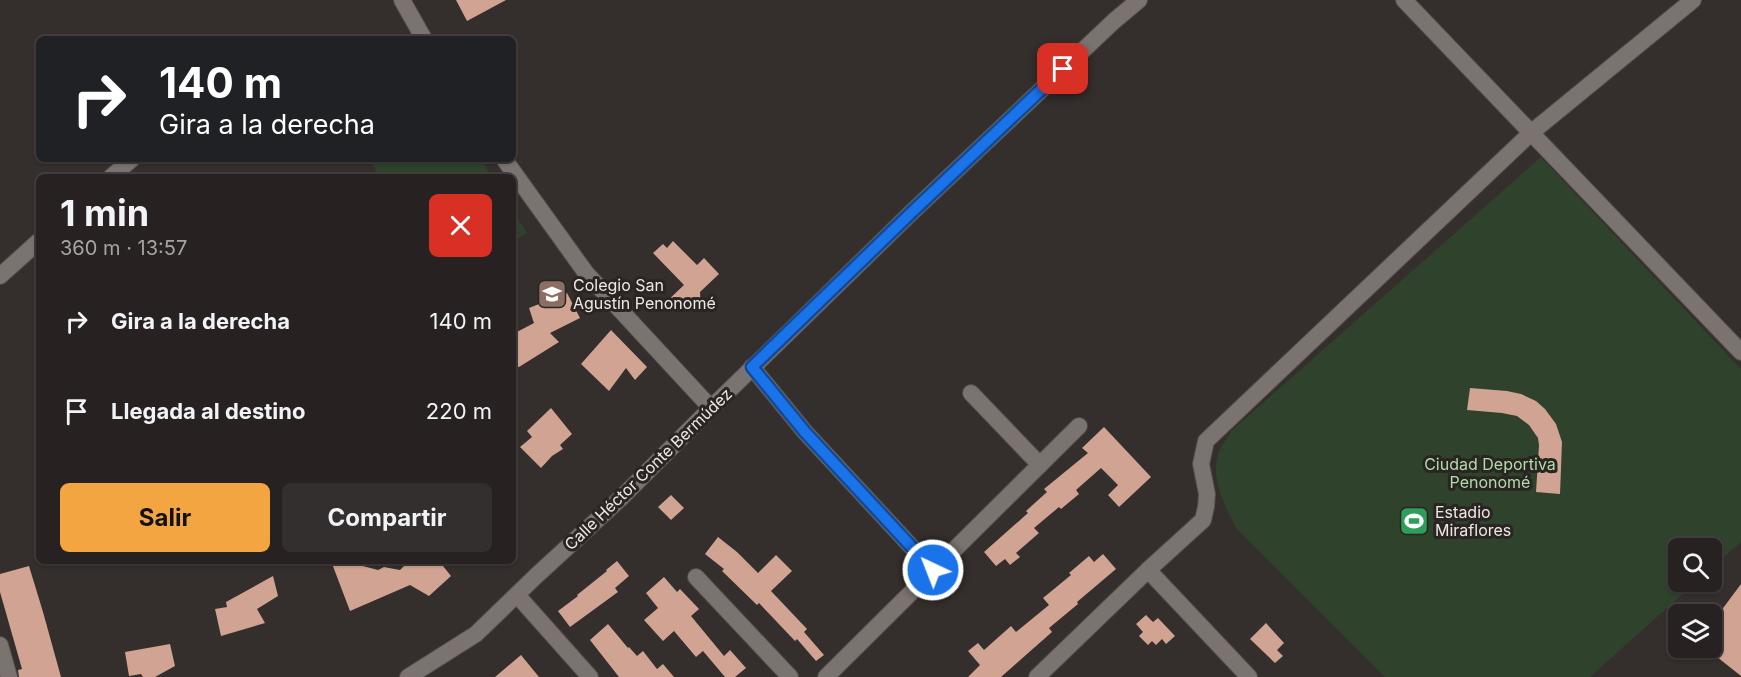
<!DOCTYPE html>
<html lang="es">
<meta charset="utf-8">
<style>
body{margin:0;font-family:Inter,sans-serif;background:#332f2e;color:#f1f3f6;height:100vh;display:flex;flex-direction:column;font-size:22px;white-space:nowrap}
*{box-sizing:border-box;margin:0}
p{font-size:20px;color:#a4a4a5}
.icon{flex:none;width:33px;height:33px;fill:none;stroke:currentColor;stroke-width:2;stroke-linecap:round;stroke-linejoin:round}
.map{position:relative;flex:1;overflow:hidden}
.sheet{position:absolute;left:36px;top:174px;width:480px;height:390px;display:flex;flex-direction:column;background:#272221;border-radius:9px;box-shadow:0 2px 4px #0004,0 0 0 2px #433f3f}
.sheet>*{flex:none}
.hud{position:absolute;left:36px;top:36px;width:480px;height:126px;border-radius:9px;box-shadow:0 2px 4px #0004,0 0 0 2px #433f3f;background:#202124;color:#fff;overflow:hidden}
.tools{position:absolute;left:1668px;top:538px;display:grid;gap:12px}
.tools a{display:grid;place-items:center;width:54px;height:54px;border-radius:9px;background:#272221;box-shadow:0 2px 4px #0004,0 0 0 2px #433f3f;font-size:30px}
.pin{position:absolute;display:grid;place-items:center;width:51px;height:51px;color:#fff;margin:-26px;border-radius:12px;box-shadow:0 3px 9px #0006}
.me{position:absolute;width:66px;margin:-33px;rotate:317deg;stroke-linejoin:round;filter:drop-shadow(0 0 4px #0008)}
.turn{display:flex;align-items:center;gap:21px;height:126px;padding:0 24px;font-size:27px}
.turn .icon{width:78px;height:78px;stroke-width:2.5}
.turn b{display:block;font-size:42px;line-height:51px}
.round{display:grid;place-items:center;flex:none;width:63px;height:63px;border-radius:9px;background:#332f2e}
.overview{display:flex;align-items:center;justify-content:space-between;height:102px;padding:0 24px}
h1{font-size:36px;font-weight:700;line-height:45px}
.action{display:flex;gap:12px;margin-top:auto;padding:12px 24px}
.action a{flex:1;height:69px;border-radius:9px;background:#f2a540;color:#111;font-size:24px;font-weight:700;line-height:69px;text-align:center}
.action a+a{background:#332f2e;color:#f1f3f6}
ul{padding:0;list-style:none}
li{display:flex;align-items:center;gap:18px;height:90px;padding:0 24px}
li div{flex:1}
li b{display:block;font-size:22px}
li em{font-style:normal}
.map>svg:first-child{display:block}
</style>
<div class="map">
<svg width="1741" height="677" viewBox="0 0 1741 677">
<rect width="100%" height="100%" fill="#342e2c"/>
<g fill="#2f422c">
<path d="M1541,157L1741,369V542L1712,568V549H1678V582H1696L1590,677H1385L1236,528C1225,506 1209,477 1219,452C1222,445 1227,438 1231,431Z"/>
<polygon points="370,159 481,159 492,177 379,177"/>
<polygon points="513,211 527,233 513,241"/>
</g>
<g fill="#d1a392">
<polygon points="456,0 506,0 467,21"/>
<polygon points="673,241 697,265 704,258 719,274 700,292 701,310 689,297 674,312 665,303 684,285 653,253 663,244 667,248"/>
<polygon points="567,293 580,318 550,333 559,342 519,367 513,364 513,334 534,323 529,308"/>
<polygon points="611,330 647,367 635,380 626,368 609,391 581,364"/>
<polygon points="1470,388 1507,391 1521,394 1536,401 1545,409 1556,424 1562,442 1560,494 1536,492 1539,445 1538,438 1529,425 1517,416 1502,413 1467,410"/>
<polygon points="551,408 572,434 560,445 563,449 552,456 541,468 520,447 532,437 527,431"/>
<polygon points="1104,427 1151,477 1119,507 1108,495 1118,485 1101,468 1076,490 1079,494 1061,509 1059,507 1034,528 1039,533 1016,553 1020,557 1010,565 1005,559 996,566 984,552 1028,513 1026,511 1047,492 1044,489 1088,453 1082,448"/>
<polygon points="671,495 684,508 671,520 658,507"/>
<polygon points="718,537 737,552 758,573 776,555 792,571 771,591 807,629 804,632 824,655 816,661 797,639 795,641 759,603 757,605 722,571 724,569 705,554"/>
<polygon points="1103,554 1116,569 1077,602 1078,604 1049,628 1052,632 1001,677 968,677 980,665 968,651 978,643 984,650 1011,626 1016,632 1049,605 1043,598 1071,575 1069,573 1089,556 1094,562"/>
<polygon points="331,561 357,561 359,565 378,570 384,567 400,570 409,561 439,561 451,576 429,596 410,585 350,611"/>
<polygon points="617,561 629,576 615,588 618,592 570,627 558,611 578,596 577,595 607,571 606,570"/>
<polygon points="29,566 43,612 61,677 19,677 18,670 22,669 0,592 0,574"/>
<polygon points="273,576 278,596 257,609 265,623 221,636 215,609 227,607 226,602"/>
<polygon points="664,577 677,592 680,589 699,609 691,616 724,656 730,650 746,668 735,677 725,677 703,651 696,657 674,631 663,641 644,620 658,608 646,593"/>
<polygon points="1741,584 1741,676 1712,653 1712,623"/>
<polygon points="1146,615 1153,622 1158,618 1175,636 1166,644 1162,639 1156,645 1152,641 1148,645 1139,636 1143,632 1136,624"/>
<polygon points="1266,623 1284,643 1277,650 1283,656 1275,663 1250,639"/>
<polygon points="608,624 628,648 629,647 637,656 643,651 657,669 663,664 674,677 619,677 590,640"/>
<polygon points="170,644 175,666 155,677 143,677 141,674 129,676 125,652"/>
<polygon points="521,655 539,677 495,677"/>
</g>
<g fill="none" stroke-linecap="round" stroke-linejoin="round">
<g stroke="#524d4b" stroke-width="18">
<g id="minor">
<polyline points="402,0 424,39"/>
<polyline points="1404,0 1741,352"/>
<polyline points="504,159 586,273 711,408"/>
<polyline points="111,177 132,159"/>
<polyline points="0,276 39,241"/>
<polyline points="752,367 805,432 933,570"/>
<polyline points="971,393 1040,465"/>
<polyline points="1148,570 1249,677"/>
<polyline points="696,577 790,677"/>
<polyline points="517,595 590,677"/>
<polyline points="0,645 9,677"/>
<polyline points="408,677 476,634 536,576 622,497 711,408 912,212 1114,21 1139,0"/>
<polyline points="826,677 1079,426"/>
<polyline points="1037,677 1148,570 1203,520 1206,507 1207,494 1201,464 1206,441 1532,132 1693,0"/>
</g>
</g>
<use href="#minor" stroke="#7b7370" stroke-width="16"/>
</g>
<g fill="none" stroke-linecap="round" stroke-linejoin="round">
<g stroke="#114b97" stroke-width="15">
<polyline id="route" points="933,570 805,432 752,367 912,212 1063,69"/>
</g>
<use href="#route" stroke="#1a73e8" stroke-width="10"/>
</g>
<defs>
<g id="school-square" transform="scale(1.5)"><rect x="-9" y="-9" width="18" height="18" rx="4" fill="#8d6e63" stroke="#2a2422"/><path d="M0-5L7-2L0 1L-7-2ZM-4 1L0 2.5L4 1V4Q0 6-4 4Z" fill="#fff"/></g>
<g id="stadium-square" transform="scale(1.5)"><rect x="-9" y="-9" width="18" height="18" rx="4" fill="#2e9e5b" stroke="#2a2422"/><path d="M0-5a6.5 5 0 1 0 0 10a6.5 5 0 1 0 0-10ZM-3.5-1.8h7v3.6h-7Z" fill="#fff"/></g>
</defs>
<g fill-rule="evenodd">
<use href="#school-square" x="552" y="294"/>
<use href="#stadium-square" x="1414" y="521"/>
</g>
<g text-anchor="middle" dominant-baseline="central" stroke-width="6" stroke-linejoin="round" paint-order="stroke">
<g font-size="16" fill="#ece8e6" stroke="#2a2422" text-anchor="start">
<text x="573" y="285">Colegio San<tspan x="573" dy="18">Agustín Penonomé</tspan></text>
<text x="1435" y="512">Estadio<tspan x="1435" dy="18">Miraflores</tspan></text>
</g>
<g font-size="16" fill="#aedea7" stroke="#2a2422">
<text x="1490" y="464">Ciudad Deportiva<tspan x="1490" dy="18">Penonomé</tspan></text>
</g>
<g font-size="16" fill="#ece8e6" stroke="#2a2422">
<text transform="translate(648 469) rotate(-44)">Calle Héctor Conte Bermúdez</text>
</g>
</g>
</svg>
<div class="tools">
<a><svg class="icon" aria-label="search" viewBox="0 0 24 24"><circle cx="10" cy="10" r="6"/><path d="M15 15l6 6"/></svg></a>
<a><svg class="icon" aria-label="layers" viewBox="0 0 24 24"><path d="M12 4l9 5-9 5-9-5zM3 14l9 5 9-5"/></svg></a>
</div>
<div class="pin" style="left:1063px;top:69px;background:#d93025"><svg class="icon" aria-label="arrive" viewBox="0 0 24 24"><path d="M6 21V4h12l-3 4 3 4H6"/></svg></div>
<svg class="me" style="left:933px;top:570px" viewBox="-20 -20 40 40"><circle r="17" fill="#1a73e8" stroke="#fff" stroke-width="3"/><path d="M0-11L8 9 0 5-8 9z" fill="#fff"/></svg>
<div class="hud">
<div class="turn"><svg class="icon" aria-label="right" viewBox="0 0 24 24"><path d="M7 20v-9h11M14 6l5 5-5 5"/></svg><div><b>140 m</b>Gira a la derecha</div></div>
</div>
<section class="sheet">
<div class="overview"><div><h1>1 min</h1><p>360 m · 13:57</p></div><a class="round" style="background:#d93025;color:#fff"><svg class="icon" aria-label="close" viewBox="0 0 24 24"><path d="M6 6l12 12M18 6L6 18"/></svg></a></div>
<ul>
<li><svg class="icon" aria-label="right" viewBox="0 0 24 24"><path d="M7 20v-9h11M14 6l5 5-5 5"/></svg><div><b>Gira a la derecha</b></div><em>140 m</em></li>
<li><svg class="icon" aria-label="arrive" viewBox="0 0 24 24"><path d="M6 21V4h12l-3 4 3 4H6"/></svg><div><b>Llegada al destino</b></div><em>220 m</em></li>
</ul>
<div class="action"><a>Salir</a><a>Compartir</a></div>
</section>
</div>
